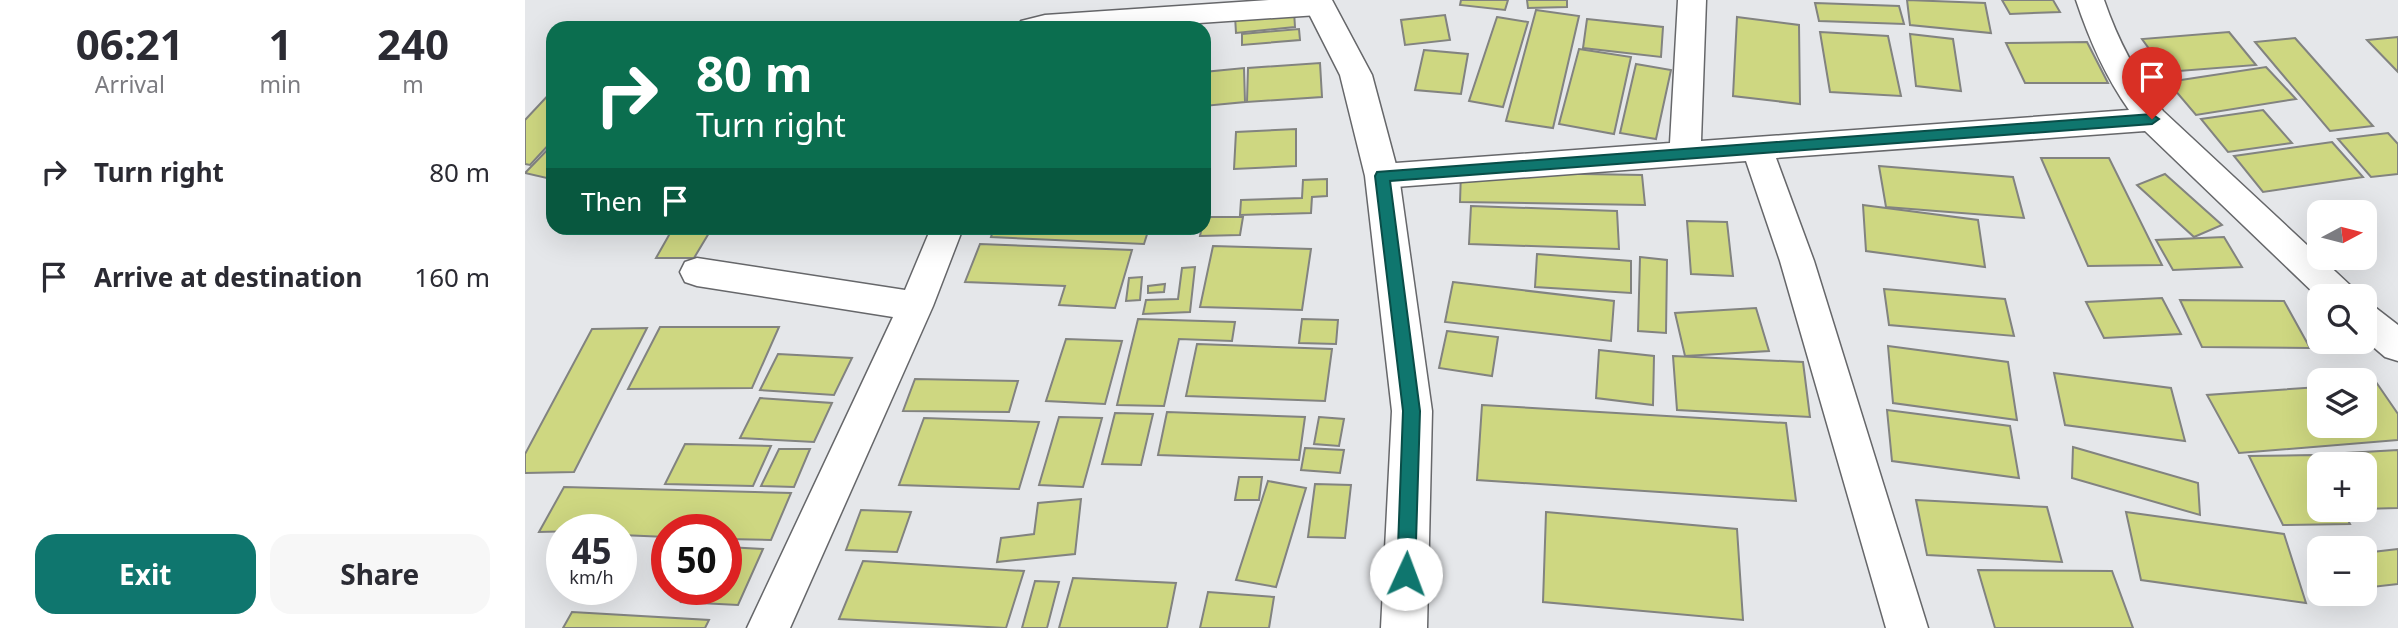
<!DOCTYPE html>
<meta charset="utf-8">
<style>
body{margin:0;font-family:"Noto Sans",sans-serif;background:#f7f7f7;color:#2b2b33;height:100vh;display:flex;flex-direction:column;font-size:26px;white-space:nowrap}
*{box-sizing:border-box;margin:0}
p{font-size:23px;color:#7c7c81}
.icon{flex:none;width:38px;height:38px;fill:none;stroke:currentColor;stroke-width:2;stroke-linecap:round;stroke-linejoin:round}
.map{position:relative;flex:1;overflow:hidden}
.drawer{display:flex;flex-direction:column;background:#fff;width:525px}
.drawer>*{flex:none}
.guide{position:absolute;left:21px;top:21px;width:665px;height:214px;border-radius:21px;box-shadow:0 7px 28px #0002;background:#0b6e4f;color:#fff;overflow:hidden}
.needle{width:46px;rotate:83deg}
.tools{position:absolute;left:1782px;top:200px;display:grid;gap:14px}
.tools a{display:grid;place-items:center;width:70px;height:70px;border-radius:14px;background:#fff;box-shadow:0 7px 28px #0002;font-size:35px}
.speed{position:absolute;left:21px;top:514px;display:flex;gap:14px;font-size:35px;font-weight:700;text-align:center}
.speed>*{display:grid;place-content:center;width:91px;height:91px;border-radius:50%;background:#fff;box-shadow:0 7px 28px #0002;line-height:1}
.speed small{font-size:18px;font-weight:400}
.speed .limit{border:10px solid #d22;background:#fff;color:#111}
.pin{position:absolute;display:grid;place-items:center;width:60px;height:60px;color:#fff;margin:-72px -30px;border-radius:50% 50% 50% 0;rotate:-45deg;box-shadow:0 0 7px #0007}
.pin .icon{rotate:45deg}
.me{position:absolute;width:77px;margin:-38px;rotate:2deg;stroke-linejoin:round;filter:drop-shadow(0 0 5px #0008)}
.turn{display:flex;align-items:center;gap:24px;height:147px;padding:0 35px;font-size:32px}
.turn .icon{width:91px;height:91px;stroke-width:2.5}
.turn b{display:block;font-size:49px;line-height:60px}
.then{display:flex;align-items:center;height:66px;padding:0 35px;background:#0003;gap:14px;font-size:26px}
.eta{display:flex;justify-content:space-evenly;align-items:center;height:119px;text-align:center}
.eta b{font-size:42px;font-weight:700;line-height:49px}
.action{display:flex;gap:14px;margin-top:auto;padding:14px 35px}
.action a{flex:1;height:80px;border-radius:21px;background:#0f766e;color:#fff;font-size:28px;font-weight:700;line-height:80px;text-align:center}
.action a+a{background:#f7f7f7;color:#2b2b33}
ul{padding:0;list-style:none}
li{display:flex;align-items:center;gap:21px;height:105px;padding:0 35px}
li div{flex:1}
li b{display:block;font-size:26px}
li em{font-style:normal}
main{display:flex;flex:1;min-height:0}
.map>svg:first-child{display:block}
</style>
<main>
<section class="drawer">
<div class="eta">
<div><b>06:21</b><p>Arrival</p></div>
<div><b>1</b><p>min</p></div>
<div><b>240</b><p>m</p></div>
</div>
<ul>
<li><svg class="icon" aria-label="right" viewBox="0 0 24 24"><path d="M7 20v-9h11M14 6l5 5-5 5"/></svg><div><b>Turn right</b></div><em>80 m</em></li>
<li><svg class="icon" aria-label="arrive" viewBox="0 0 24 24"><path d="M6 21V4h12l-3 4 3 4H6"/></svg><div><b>Arrive at destination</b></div><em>160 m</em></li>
</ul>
<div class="action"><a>Exit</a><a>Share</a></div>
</section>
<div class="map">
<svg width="1873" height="628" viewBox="0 0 1873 628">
<rect width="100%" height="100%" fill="#e5e7ea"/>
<g fill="#ced781" stroke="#828380" stroke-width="2">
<polygon points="936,0 983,0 980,10 935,5"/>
<polygon points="1002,0 1042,0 1042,7 1003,8"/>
<polygon points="1382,0 1460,3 1466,33 1385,25"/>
<polygon points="1477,0 1528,0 1535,12 1485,14"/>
<polygon points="1290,3 1374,6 1379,24 1294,21"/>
<polygon points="1011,10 1054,16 1028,128 981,121"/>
<polygon points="769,11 770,27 711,33 710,16"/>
<polygon points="920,15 925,40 880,45 876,20"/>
<polygon points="972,17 1003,22 978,107 944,101"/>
<polygon points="1212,17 1274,25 1275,104 1208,96"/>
<polygon points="1062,19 1138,27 1136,57 1058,48"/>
<polygon points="774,29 775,40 717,45 717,34"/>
<polygon points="1295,32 1363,36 1376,96 1305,92"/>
<polygon points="1704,32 1731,65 1641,72 1617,39"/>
<polygon points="1385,34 1428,39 1436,91 1391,86"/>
<polygon points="1873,37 1873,72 1842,40"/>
<polygon points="1770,38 1848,126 1805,131 1730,42"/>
<polygon points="1562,42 1583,83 1500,83 1481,43"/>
<polygon points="1054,49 1106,57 1089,134 1034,124"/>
<polygon points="899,50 943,54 936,94 890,90"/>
<polygon points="795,63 797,97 722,102 723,68"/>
<polygon points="1111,64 1146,70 1131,139 1095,133"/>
<polygon points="1741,67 1771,99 1671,115 1643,82"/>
<polygon points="719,68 720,102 679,106 679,72"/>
<polygon points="28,90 28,140 5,165 0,164 0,120"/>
<polygon points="1738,110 1767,143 1703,152 1676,119"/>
<polygon points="771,129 771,166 709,169 711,132"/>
<polygon points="1863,133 1873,144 1873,174 1846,177 1813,139"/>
<polygon points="1807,142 1838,177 1738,192 1709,156"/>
<polygon points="28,144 28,177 26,179 0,173"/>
<polygon points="1516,158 1584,158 1637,265 1563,266"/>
<polygon points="1354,166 1488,177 1499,218 1361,207"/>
<polygon points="936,172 1117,175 1120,205 935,202"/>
<polygon points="1640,174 1697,225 1669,237 1612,185"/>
<polygon points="802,179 802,196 787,197 786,213 715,215 716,200 777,198 778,180"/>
<polygon points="1338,205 1453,220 1460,267 1341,251"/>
<polygon points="946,206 1092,211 1094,249 944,244"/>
<polygon points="679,217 718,217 715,235 675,236"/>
<polygon points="1162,221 1202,222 1208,276 1166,274"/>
<polygon points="148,228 187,228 169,258 131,258"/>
<polygon points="275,228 397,228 274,230"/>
<polygon points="469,228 624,228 619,244 466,237"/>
<polygon points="1699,237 1717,267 1648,270 1631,240"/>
<polygon points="455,244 607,250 590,308 534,305 540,286 440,282"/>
<polygon points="688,246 786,249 777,310 675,307"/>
<polygon points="1012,254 1106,261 1106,293 1010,287"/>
<polygon points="1115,257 1142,260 1141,333 1113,331"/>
<polygon points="670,267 665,312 618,314 621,300 653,299 657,268"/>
<polygon points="617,277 615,300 601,301 604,278"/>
<polygon points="928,282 1089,301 1086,341 920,322"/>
<polygon points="640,284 639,292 623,293 623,286"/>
<polygon points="1359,289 1480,299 1489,336 1364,325"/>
<polygon points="1637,298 1656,334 1579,338 1561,302"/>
<polygon points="1655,300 1759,301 1785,348 1677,347"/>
<polygon points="1231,308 1244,351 1160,356 1150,313"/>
<polygon points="613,319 710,322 707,341 654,339 639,406 592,405"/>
<polygon points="777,319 813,320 811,344 774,343"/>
<polygon points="135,327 254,327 227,388 103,389"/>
<polygon points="122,328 49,472 0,473 0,454 67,329"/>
<polygon points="922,331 973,337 967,376 914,368"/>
<polygon points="541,339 597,341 580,404 521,401"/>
<polygon points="672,344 807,349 800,401 661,396"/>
<polygon points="1363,346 1483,362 1492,420 1368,403"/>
<polygon points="1074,350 1129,356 1128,405 1071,398"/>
<polygon points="253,354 327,358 309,395 235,390"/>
<polygon points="1148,356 1278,362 1285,417 1152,410"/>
<polygon points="1529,373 1646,388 1660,441 1540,425"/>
<polygon points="390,379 493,381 484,412 378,411"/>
<polygon points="1851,382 1873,414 1873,440 1714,453 1682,395 1794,387 1794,425 1839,425 1839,383"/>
<polygon points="235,398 307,403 289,442 215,438"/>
<polygon points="957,405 1261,423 1271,501 952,480"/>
<polygon points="1362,410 1485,426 1494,478 1367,461"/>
<polygon points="642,412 780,417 774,460 633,455"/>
<polygon points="590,413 628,414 616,465 577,464"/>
<polygon points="534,417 577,418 558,487 514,485"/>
<polygon points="794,417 819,419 814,446 789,444"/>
<polygon points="399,418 514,422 494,489 374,485"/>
<polygon points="160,444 246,446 228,486 140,484"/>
<polygon points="1548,447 1673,483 1675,515 1547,478"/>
<polygon points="780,448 819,450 815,473 776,470"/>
<polygon points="254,449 285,449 269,487 236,486"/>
<polygon points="1873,450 1873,508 1837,509 1839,464 1810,464 1804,454"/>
<polygon points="1788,455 1794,466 1794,509 1817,509 1825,524 1758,525 1724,456"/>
<polygon points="714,477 737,477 734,500 710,500"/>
<polygon points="743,481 781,488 751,587 711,580"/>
<polygon points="790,484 826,485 820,538 783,537"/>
<polygon points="39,487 266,493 246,540 201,539 201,530 142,530 142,537 96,535 96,530 14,532"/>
<polygon points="556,499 550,554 472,562 476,538 509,534 513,503"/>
<polygon points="1391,500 1522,507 1537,562 1402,555"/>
<polygon points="336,510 386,512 372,552 321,550"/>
<polygon points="1021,512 1212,529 1218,620 1018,602"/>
<polygon points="1601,512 1759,534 1781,603 1616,580"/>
<polygon points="201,547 238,549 213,605 156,602 162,590 201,590"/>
<polygon points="1873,549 1873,584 1847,587 1839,575 1839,553"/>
<polygon points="338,561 499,571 481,628 314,619"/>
<polygon points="1453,570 1587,571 1608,628 1470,628"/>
<polygon points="548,578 651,583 642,628 534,628"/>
<polygon points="510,581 534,582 522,628 497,628"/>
<polygon points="683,592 749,597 744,628 675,628"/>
<polygon points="47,612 184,620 180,628 38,628"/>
</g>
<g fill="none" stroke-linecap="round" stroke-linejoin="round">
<g stroke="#66676a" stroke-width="3">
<g id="street">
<polygon points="744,0 803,0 807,6 803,12 793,15 601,28 492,28 496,21 520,15"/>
<path d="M1153,0H1181L1176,141L1604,110C1580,76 1564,39 1551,0H1579C1593,41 1612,76 1638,111L1826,286L1831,296H1794V298L1620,131L1251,158L1289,261L1403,628H1361L1255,261L1221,161L857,188L846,184L841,176L846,168L857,164L1145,143Z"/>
<polygon points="406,228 438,228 408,306 265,628 222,628 368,317 172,286 160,282 155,272 160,262 172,258 380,290"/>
<polygon points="1839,304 1851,308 1873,325 1873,361 1860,357 1839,339"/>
</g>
</g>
<g stroke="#66676a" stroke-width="3">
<polygon id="secondary" points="777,0 807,0 847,75 874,176 907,411 902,628 856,628 867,411 840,176 815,75"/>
</g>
<use href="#street" fill="#fff" fill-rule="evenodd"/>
<use href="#secondary" fill="#fff" fill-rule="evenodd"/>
</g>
<polygon fill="#0f766e" stroke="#0a4d48" stroke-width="2" points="1627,114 1634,119 1627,124 865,181 895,411 890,574 888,580 881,583 874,580 872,574 878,411 850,176 852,172"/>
</svg>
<div class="tools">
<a><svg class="needle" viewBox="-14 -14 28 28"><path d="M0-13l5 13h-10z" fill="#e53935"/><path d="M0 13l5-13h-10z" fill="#7c7c81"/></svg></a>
<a><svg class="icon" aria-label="search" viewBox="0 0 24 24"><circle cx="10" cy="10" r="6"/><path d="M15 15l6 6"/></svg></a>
<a><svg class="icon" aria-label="layers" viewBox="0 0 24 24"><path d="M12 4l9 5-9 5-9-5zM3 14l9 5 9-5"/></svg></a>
<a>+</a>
<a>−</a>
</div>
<div class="speed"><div>45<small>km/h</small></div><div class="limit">50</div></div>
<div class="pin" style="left:1627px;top:119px;background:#d93025"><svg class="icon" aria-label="arrive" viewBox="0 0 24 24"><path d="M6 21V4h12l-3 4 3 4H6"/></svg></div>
<svg class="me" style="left:881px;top:574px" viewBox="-20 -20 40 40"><circle r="19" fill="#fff"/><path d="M0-13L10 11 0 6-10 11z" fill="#0f766e"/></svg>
<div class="guide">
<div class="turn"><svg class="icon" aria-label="right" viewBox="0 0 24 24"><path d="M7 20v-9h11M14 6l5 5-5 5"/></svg><div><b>80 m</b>Turn right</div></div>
<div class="then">Then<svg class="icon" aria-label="arrive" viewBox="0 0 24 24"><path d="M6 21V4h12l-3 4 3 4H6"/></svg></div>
</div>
</div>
</main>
